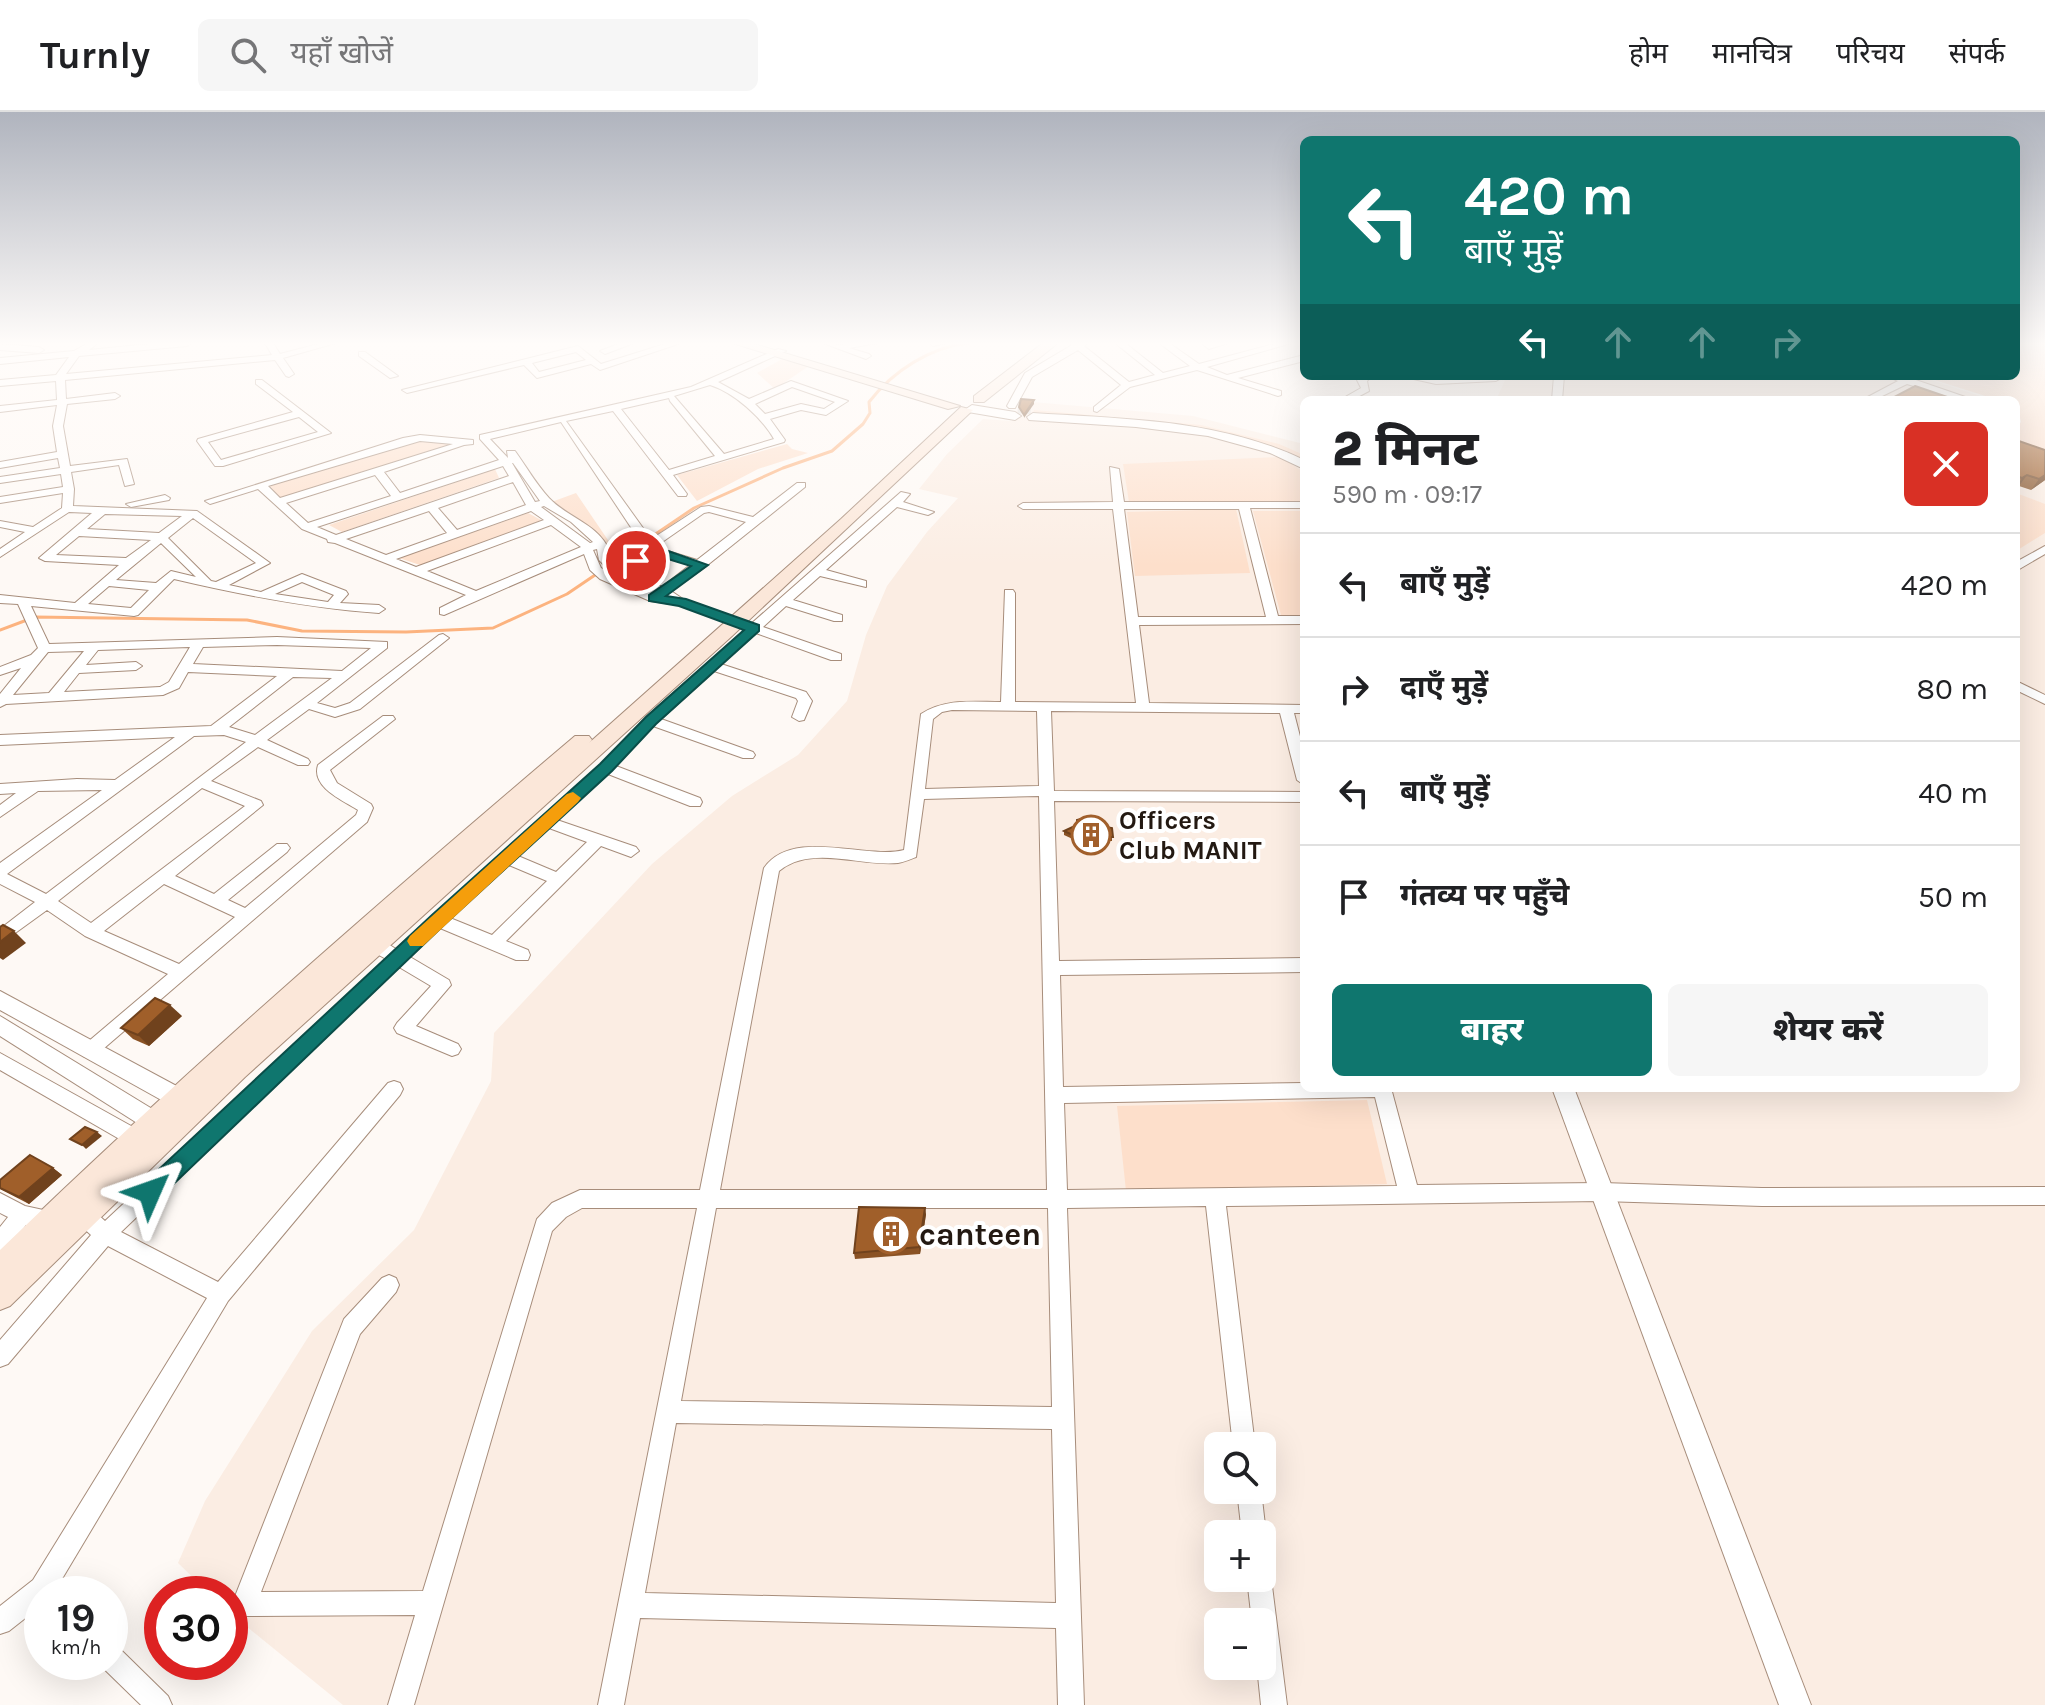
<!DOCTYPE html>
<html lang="hi">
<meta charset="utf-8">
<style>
body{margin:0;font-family:Karla,"Noto Sans Devanagari",sans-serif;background:#f6f6f6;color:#202124;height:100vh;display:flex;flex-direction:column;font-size:30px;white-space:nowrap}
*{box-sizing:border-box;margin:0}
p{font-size:26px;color:#757577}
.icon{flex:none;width:44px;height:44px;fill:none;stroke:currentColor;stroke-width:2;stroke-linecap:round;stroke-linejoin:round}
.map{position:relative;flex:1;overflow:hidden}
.details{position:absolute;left:1300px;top:284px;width:720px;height:696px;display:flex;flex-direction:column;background:#fff;border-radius:12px;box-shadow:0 8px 32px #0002}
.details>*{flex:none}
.banner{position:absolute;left:1300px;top:24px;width:720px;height:244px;border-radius:12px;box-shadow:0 8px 32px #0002;background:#0f766e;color:#fff;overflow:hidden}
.buttons{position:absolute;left:1204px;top:1320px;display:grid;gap:16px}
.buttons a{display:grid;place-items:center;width:72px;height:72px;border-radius:12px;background:#fff;box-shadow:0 8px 32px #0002;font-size:40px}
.speed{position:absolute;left:24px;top:1464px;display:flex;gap:16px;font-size:40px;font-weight:700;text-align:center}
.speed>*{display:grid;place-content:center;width:104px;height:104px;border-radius:50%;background:#fff;box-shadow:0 8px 32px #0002;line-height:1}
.speed small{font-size:20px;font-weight:400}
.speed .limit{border:12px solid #d22;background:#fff;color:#111}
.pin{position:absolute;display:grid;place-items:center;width:68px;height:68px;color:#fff;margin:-34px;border:4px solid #fff;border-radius:50%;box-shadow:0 2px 8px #0007}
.me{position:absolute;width:88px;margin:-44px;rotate:47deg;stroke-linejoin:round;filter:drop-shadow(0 0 6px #0008)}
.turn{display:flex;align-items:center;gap:28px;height:168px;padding:0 32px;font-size:36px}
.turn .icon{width:104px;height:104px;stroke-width:2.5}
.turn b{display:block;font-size:56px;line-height:68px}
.lanes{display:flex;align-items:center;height:76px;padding:0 32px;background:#0003;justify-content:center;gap:40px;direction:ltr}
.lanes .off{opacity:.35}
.round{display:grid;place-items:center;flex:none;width:84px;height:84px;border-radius:12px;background:#f6f6f6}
.headline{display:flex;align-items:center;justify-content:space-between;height:136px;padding:0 32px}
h1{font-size:48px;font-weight:800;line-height:60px}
.primary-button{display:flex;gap:16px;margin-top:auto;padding:16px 32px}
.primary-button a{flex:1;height:92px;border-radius:12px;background:#0f766e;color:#fff;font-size:32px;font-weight:800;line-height:92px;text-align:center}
.primary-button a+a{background:#f6f6f6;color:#202124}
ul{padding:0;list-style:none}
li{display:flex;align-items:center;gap:24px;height:104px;padding:0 32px;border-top:2px solid #e0e0e0}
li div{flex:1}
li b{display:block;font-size:30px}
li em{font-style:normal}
header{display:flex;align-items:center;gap:48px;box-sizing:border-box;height:112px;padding:0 40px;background:#fff;border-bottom:2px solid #e0e0e0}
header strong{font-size:38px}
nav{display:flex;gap:44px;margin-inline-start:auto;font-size:28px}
.search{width:560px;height:72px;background:#f6f6f6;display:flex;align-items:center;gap:20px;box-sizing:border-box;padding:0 28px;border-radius:12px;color:#757577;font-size:30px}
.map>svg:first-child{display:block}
</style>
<header>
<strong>Turnly</strong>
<div class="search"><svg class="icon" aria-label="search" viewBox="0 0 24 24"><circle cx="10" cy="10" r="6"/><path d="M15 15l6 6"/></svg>यहाँ खोजें</div>
<nav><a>होम</a><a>मानचित्र</a><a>परिचय</a><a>संपर्क</a></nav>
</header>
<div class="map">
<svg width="2045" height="1593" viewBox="0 0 2045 1593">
<rect width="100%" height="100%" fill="#fef9f5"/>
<g fill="#fbede3" fill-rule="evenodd">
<polygon points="1507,264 1919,264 1992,288 1496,288"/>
<path d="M1021,289L1193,304L1304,332V976H2016V331L2045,341V1593H343L230,1501V1482H210L178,1451L205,1389L312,1219L414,1118L491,969L494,921L652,752L732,684L798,643L847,589L866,523L887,474L927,420L958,386L919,377L947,342L983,307L1012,309ZM1218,1334H1262V1378H1218ZM1218,1422H1262V1466H1218ZM1218,1510H1262V1554H1218Z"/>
</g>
<g fill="#fddfcb">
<polygon points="2016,231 2045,231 2045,339 2016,327 2016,317 2021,310 2016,288 1998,288 1922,264 2016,264"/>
<polygon points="782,247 809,254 775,277 757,261"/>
<polygon points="1034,298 1201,313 1279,332 1304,343 1304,349 1287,339 1227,323 1032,303"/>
<polygon points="411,328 462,330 281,387 270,374"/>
<polygon points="787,332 792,337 808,341 758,357 697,389 677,363"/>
<polygon points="1280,345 1304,360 1304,390 1129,390 1123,352"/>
<polygon points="495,357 499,366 342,420 329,413"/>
<polygon points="576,381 614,437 607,444 599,431 546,392"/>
<polygon points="2016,381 2045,392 2045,421 2016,439"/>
<polygon points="1236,397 1250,461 1135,464 1127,400"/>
<polygon points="1253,399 1304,399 1304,503 1281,503"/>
<polygon points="528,401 543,409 420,453 399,446"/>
<polygon points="1367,988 1387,1072 1126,1079 1117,994"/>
</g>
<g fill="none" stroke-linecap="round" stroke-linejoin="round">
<path stroke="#fcb37f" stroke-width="3" d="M0,518L35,505L247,508L302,519L406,520L493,516L567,482L694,396L783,356L832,339L863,312L870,301L869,290C893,259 930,235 969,231"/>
<polyline stroke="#ddd7d3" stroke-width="13" stroke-dasharray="13 6" stroke-linecap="butt" points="1018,295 1034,296"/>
<g stroke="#a78d7b" stroke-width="2">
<g id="minor">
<path d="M88,231H98L89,238L159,231H191L187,234L79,244L66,262L272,243L265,231H273L280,242L322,231H336L283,246L294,262L289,265L286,264L275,248L65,268L66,287L115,281L120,284L115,287L67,292L63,314L70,354L127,347L134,372L125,374L119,353L71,360L74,377L73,394L197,399L270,451L229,473L261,480L302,462L346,479L348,482L340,491L379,493L385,497L379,501C309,496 242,483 174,467L138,503L134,504L31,494L49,532L277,525L387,530V536L317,591L335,596L350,591L439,523L443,522L449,526L360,597L335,605L309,597L267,628L308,647L310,650L308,653H298L258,635L211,669L261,689L263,693L175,764L214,782L277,732H287L290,736L287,740L228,788L245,796L356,703L358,698C342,688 311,675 318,653L383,604H393L395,607L330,658L337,671L371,692L373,696L367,710L95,944L89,946L83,944L80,939L83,934L168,862L85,824L47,798L0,832V817L35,790L0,772V751L102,678L38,679L0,705V693L16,681L0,682V672L77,667L115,668L175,625L0,633V623L211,614L277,564L188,560L179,576L163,583L6,592L0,595V582L21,556L0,563V555L31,543L38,536L18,492L0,491V483L75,491L119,453L45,449L39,446L92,401L69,400L0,445V437L25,420L0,415V409L33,415L62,396L63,381L0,391V385L63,375L61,362L0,371V365L60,356L58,346L0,356V350L57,340L53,314L57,293L0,300V294L57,288L56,269L0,274V268L56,263L69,245L0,252V246L74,239ZM105,402L182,404L159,421L87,417ZM193,406L256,451L216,470L211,469L168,426ZM79,424L151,428L126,446L56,443ZM161,431L196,465L171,459L156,471L116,468ZM302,470L334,483L328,490L275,482ZM109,474L149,478L131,496L88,492ZM277,533L371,536L342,559L193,552L203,535ZM190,535L169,570L160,575L64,580L79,561L136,558L142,554L136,550L86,553L98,538ZM84,539L49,581L13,583L48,540ZM293,565L332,566L255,623L229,615ZM224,623L246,630L46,782L7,762L194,624ZM202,676L245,694L91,811L58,789ZM164,772L235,805L179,852L104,819Z"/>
<polygon points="621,231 634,231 605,242 600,239"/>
<path d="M668,231H681L600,258L591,252L537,266L524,253L407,281L402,278L578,234L601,252ZM576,240L586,248L539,260L532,251Z"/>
<polygon points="823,231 843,233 844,231 877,231 849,236 869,242 871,244 866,247"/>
<polygon points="929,231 946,231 933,234"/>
<polygon points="1071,231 1087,231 1084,234 1129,270 1155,263 1115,231 1125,231 1163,261 1190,254 1159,231 1169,231 1199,252 1278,231 1292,231 1207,255 1227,263 1304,243 1304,249 1238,266 1281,279 1281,283 1278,284 1197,258 1130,275 1097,300 1094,299 1094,295 1121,273 1078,238 1032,265 1015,296 1009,296 1007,294 1025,261 1072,233"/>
<polygon points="1201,231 1228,231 1209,237"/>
<polygon points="0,232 39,235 44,238 39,241 0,238"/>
<path d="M778,237L786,239L718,270L749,287L791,269L848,289L826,303L801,298L770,307L785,328L784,330L673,363L687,382L686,384H678L613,299L566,309L648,423L642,432L614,450L620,453L645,438L643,436L647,430L701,395L709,394L753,405L797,371H805V375L705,455L671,479L683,487L752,511L901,380L910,382L903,390L934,400L928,403L897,395L826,458L866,469V475L820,464L793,488L842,503V509H834L786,494L763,515L841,542V548H831L756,521L721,552L806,580L812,589L804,608L799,609L792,605L798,589L796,586L714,559L661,607L753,640L755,643L753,646H743L653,614L616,654L700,686L702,690L700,694H690L608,662L557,708L636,735L639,739L631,745L601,734L506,829L528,838L530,843L528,848H516L440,816L410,845L449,868L451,873L416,914L458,932L461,937L458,942L452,944L397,921L394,916L397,911L431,874L399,855L121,1120L218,1170L388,971L394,969L400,971L403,977L400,983L228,1189L53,1482H42V1493L9,1519L0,1522V1494L33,1468L207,1186L108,1134L8,1252L0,1255V1228L91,1123L71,1105L68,1098L71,1091L78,1089L85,1091L105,1109L386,847L368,837L366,832L368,827H380L396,837L601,653L646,605L746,517L679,493L650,489L600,467L590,458L584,442L444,503L440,502V496L466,483L335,431L328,430L327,427L302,417L258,377L210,392L205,389L403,326L420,323L473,328V332L464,333L384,360L400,381L499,348L480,327V323L691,275ZM710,273C735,281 762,306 774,327L724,342L674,284ZM792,275L835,290L824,297L801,292L765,302L755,292ZM669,286L670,289L715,344L669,358L621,297ZM561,310L636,423L634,428L610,440C599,412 568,406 549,386C536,372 526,354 515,339H507L508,346L490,327ZM420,329L453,332L280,386L268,374ZM512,351H513L540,389L535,390ZM503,354L509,364L336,423L317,415ZM375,363L391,384L308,411L286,391ZM513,370L526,393L457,418L438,396ZM544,394L571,410L593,430L590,431L541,395ZM429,399L447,421L386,443L346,427ZM531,399L544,408L416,455L396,447ZM709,400L746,410L697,448L655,435L704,401ZM551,413L581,435L476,479L427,459ZM597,437L599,448L605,454L654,482L601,456L593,438ZM655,442L690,453L662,475L629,458ZM549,716L587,730L556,760L518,744ZM509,753L547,769L492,823L450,806Z"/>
<polygon points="359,240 365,240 398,264 390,266 359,244"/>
<polygon points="1361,264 1372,264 1367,269 1369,279 1352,288 1340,288 1361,276 1357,268"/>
<polygon points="1400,264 1436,266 1499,264 1501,266 1496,269 1436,272"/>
<polygon points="1554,264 1564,264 1562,288 1552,288"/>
<polygon points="1887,264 1910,266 1974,288 1959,288 1907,272 1874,288 1862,288 1898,269"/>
<path d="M256,268H262L331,321L223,354H215L197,329L198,327L293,300L256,272ZM299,305L318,320L221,348L208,330Z"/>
<path d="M1110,355L1119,357L1124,390H1304V396H1250L1278,504H1304V512L1139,513L1149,591L1304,593V601H1294L1304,640V673L1297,668L1280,601L1051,599L1054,679L1304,680V690L1054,689L1059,849L1304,846V860L1060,863L1063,975L1304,971V976H1391L1417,1073L1602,1071L1762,1076L2045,1075V1093L1762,1094L1602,1089L1226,1094L1255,1334H1233L1206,1094L1067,1096L1084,1593H1058L1056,1516L640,1506L624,1593H598L697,1096H582L566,1105L552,1119L414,1593H388L415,1503L244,1504L235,1501L232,1492L344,1207L382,1166L389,1163L396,1166L399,1173L396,1180L360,1222L261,1480L423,1479L537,1107L552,1091L580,1078H700L764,756C793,715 866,748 904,738L921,602C946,586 973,590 1001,590L1005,478H1013L1015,481V590L1136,591L1113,397H1023L1018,394L1023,391L1113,390ZM1124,397H1239L1266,505H1138ZM952,598L1037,599L1039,674L925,677L933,607L942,600ZM1039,684L1047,1078H720L779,759C812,732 861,755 898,751C904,750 911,747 916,745L924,687ZM1375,985L1397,1074L1067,1078L1064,991ZM716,1096H1048L1052,1295L681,1289ZM676,1311L1052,1317L1056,1491L645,1481Z"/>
<polygon points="165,383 170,386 169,388 131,395 126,392"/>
<polygon points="2045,434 2045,442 2016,459 2016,450"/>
<polygon points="2016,569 2045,583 2045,592 2016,578"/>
<polygon points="0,941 142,1020 144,1026 142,1032 135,1034 128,1032 0,958"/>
<polygon points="0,1081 25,1094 57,1101 60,1108 57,1115 50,1117 26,1113 7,1137 0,1140 0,1115 8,1105 0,1101"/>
<polygon points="1237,1378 1261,1378 1266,1422 1262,1430 1262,1422 1242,1422"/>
<polygon points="1262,1455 1268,1457 1271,1466 1287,1593 1261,1593 1257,1554 1262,1554 1262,1510 1252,1510 1247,1466 1262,1466"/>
<polygon points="110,1532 119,1536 168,1584 172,1593 141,1593 101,1554 99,1550 110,1550"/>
</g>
</g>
<g stroke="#a78d7b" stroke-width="2">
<g id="tertiary">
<polygon points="972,293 1015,300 1021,304 1015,308 968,300 966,297"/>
<path d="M1033,301C1125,307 1219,307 1304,348V357L1270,341L1208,324L1136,315L1029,308L1027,305Z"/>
<polygon points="0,879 197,985 201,992 197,999 189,1002 181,999 0,898"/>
<polygon points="0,904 172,1009 176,1016 172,1023 164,1026 156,1023 0,924"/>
<polygon points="1552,976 1574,976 1811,1593 1779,1593"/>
</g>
</g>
<g stroke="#a78d7b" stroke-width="2">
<g id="secondary">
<polygon points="732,231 751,231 960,294 948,297"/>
<polygon points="1043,231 1058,231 984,290 974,290 974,284"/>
<path d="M961,295L973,298L732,524L245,965L10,1194L0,1198V1138C185,959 379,790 575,624H589L592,628L589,631L841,407Z"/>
</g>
</g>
<use href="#minor" fill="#fff" fill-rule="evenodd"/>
<use href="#tertiary" fill="#fff" fill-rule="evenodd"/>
<use href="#secondary" fill="#fbe7d9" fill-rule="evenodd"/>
</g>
<g fill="#8a5224">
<polygon points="2016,328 2045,338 2045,368 2031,378 2019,374 2016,376"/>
<polygon points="1100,714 1112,716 1112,729 1094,729 1094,735 1085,738 1077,735 1077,729 1064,723 1064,719"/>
<polygon points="182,904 149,934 133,927 121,916"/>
<polygon points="53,1056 62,1063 29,1092 0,1077 0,1068"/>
<polygon points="926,1102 920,1142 855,1147 854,1141"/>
</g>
<g fill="#70421d">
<polygon points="1034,288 1034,292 1024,306 1024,303"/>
<polygon points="2027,363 2019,374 2016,376 2022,366"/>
<polygon points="2045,363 2045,368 2031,378 2039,367"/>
<polygon points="1094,731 1094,735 1085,738 1085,734"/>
<polygon points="14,819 26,831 3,848 0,846 0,830"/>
<polygon points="170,893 182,904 149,934 138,923"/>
<polygon points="97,1020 102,1024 86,1037 82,1033"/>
<polygon points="53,1056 62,1063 29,1092 19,1085"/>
<polygon points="925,1096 926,1102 920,1142 919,1135"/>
</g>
<g fill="#a05f2a" stroke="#70421d" stroke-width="2">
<polygon points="1915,274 1956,288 1907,288 1896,284"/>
<polygon points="1021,287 1034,288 1024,303 1019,295"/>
<polygon points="2016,328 2045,338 2045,363 2039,367 2027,363 2022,366 2016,364"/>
<polygon points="1088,705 1100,714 1112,716 1113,725 1094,725 1094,731 1085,734 1077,731 1077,725 1064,719 1077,713 1077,708"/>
<polygon points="3,813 14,819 0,830 0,815"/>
<polygon points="155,886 170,893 138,923 121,916"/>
<polygon points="85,1015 97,1020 82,1033 70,1027"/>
<polygon points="30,1043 53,1056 19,1085 0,1076 0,1068"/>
<polygon points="859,1095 925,1096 919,1135 854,1141"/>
</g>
<linearGradient id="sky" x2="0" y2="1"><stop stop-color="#b0b4be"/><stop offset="0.51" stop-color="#fffcfa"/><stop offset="1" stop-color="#fffcfa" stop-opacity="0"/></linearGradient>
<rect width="2045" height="454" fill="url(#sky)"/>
<polygon fill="#0f766e" stroke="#0a4d48" stroke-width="2" points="654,434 708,453 666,484 686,487 759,513 759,519 656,612 612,659 444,813 158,1087 150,1090 142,1087 139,1080 142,1073 432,803 600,652 646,605 744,518 679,494 649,489 649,483 691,454 655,443 641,451 632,451 632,446"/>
<polygon fill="#f59e0b" points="573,680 581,686 578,690 423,834 410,834 407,829 410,824 567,682"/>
<defs>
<g id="building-ring" transform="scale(2)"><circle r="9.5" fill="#fff" stroke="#a15f2b" stroke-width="1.5"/><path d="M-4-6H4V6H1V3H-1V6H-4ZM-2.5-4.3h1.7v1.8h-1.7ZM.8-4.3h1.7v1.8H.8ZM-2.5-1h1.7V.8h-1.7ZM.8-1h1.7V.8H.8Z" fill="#a15f2b"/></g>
</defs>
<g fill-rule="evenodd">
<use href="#building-ring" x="1091" y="723"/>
<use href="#building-ring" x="891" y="1122"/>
</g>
<g text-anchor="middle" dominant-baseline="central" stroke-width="8" stroke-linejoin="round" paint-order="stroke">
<g font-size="26" font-weight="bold" fill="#231912" stroke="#fff" text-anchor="start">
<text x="1119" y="708">Officers<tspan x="1119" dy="30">Club MANIT</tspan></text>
</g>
<g font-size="32" font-weight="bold" fill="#231912" stroke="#fff" text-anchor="start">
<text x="919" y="1122">canteen</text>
</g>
</g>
</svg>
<div class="buttons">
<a><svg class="icon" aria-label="search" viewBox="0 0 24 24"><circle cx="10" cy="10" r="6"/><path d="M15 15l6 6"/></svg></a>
<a>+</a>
<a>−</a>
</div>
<div class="speed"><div>19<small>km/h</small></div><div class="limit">30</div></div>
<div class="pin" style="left:636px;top:449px;background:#d93025"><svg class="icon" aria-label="arrive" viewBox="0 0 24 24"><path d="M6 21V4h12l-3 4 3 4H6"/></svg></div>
<svg class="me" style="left:150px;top:1080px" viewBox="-20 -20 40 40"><path d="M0-17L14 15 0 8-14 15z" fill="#0f766e" stroke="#fff" stroke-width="4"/></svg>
<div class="banner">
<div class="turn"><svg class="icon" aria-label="left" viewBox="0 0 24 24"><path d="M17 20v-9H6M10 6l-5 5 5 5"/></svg><div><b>420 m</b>बाएँ मुड़ें</div></div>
<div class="lanes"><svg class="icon" aria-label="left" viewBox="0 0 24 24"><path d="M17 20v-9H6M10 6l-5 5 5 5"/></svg><svg class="icon off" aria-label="ahead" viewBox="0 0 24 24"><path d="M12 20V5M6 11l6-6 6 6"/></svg><svg class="icon off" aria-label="ahead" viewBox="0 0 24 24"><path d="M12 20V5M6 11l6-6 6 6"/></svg><svg class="icon off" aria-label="right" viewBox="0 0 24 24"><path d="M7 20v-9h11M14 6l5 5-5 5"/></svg></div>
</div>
<section class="details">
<div class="headline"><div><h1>2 मिनट</h1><p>590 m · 09:17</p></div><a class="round" style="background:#d93025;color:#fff"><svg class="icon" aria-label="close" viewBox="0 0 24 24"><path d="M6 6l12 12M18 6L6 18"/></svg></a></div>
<ul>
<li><svg class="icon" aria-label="left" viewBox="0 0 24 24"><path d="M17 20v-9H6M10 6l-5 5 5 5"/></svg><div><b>बाएँ मुड़ें</b></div><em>420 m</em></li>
<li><svg class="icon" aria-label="right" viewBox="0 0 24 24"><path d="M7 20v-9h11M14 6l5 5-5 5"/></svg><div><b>दाएँ मुड़ें</b></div><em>80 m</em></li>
<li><svg class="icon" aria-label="left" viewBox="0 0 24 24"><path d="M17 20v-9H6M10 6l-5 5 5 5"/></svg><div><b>बाएँ मुड़ें</b></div><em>40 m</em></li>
<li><svg class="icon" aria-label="arrive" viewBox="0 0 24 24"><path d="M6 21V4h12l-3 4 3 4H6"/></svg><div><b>गंतव्य पर पहुँचे</b></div><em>50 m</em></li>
</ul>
<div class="primary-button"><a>बाहर</a><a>शेयर करें</a></div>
</section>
</div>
